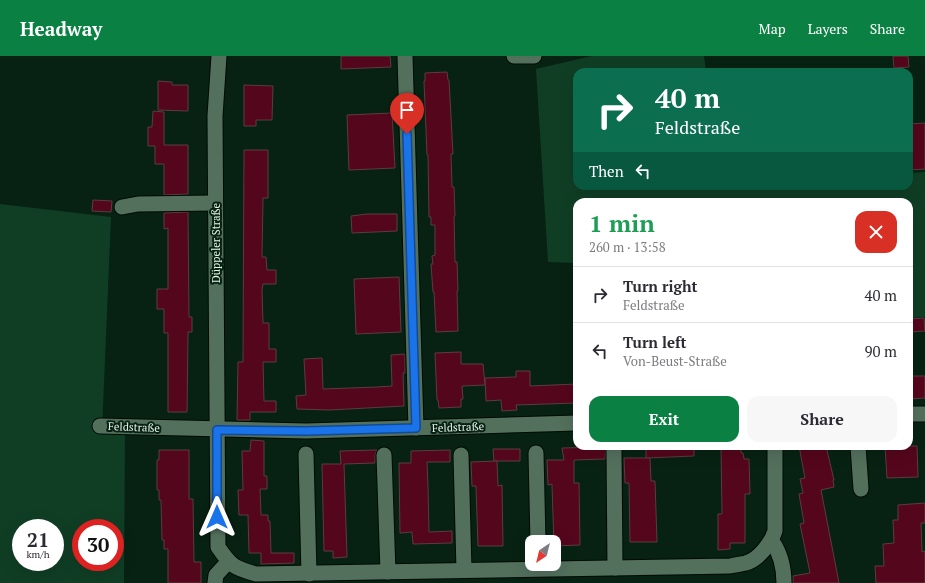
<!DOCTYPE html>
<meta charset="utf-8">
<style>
body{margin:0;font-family:"PT Serif",serif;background:#f7f7f7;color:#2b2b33;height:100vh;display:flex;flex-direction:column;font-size:15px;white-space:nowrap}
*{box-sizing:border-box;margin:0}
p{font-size:13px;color:#7c7c81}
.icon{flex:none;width:22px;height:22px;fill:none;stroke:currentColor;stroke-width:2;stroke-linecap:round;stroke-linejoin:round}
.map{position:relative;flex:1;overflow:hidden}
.drawer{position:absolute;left:573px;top:142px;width:340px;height:252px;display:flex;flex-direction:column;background:#fff;border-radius:12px;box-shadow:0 4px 16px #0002}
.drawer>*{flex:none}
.hud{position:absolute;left:573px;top:12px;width:340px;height:122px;border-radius:12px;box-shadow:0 4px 16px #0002;background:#0b6e4f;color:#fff;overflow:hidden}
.needle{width:26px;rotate:215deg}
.buttons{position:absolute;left:525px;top:479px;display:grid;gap:8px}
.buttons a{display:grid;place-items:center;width:36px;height:36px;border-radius:8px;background:#fff;box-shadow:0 4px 16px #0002;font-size:20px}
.speed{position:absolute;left:12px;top:463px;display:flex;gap:8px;font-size:20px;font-weight:700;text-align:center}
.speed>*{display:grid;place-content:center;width:52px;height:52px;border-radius:50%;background:#fff;box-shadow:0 4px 16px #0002;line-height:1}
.speed small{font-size:10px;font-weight:400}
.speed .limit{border:6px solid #d22;background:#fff;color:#111}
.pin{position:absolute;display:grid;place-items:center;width:34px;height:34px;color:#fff;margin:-41px -17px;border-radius:50% 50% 50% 0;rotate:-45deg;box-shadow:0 0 4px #0007}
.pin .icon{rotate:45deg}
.me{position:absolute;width:44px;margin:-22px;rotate:0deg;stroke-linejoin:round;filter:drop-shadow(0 0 3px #0008)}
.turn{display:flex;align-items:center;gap:14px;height:84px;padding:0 16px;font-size:18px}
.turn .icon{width:52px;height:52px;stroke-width:2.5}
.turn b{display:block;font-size:28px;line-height:34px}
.then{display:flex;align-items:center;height:38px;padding:0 16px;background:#0003;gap:8px;font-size:15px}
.round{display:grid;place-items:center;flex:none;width:42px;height:42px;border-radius:12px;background:#f7f7f7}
.headline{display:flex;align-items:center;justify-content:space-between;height:68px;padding:0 16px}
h1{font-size:24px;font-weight:800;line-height:30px;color:#1e9e55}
.cta{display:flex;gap:8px;margin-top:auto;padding:8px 16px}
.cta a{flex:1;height:46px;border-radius:12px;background:#0b8043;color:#fff;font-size:16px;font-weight:800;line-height:46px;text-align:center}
.cta a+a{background:#f7f7f7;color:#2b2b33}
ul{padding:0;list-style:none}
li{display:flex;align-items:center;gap:12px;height:56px;padding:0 16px;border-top:1px solid #e1e1e2}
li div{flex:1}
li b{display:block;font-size:15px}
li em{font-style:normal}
header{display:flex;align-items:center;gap:24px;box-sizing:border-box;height:56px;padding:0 20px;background:#0b8043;color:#fff}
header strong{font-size:19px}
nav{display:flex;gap:22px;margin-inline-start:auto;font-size:14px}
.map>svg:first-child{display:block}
</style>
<header>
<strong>Headway</strong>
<nav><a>Map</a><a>Layers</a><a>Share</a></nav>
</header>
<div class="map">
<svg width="925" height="527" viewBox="0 0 925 527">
<rect width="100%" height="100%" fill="#072213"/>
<g fill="#103e25" fill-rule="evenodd">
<polygon points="592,0 704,0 706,16 577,16 577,130 909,130 909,117 925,116 925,261 909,262 909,146 577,146 577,207 548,206 536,13"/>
<path d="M0,148L111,161L102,374H125L124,527H0ZM21,472H55V506H21ZM81,472H115V506H81Z"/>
</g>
<g fill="#54061c" stroke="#5b3c3f">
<polygon points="341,0 390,0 391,11 341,13"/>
<polygon points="893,0 908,0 909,11 894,12"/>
<polygon points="447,16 448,24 449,24 453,98 451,98 452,131 454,131 455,160 454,160 455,206 457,206 458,235 457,235 458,275 436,276 434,236 433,236 431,208 433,208 432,200 435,199 435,169 431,169 431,161 429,161 428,99 427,99 424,25 425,25 425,17"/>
<polygon points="158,25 172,26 172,29 188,29 188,55 158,54"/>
<polygon points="244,29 273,30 272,64 256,64 256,70 244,70"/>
<polygon points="153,55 164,56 164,89 188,89 188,138 164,139 164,108 155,108 155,90 148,90 148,71 152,71"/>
<polygon points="392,57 395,112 349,114 347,59"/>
<polygon points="925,67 925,113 909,114 909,68"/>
<polygon points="244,94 268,94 268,142 263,142 262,201 266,201 267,214 276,214 276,228 263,228 262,234 263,267 269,267 269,293 276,293 276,306 263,306 264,345 276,345 276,356 250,356 250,364 237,364 238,306 243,306"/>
<polygon points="93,144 112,145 111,156 92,155"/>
<polygon points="188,156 189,261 192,261 192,276 188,276 187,356 168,356 168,277 164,277 164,253 157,253 157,233 168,233 168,172 164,173 164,157"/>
<polygon points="367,158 397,158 397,175 352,177 351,160"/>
<polygon points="399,221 401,276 356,278 354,223"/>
<polygon points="924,262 925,275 909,276 909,263"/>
<polygon points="461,296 461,308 483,308 485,329 462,330 463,343 461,343 461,351 439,352 438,344 437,344 435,297"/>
<polygon points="405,298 405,317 403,317 404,350 330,354 297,353 296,340 306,339 304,303 322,302 323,333 377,331 392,330 391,299"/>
<polygon points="516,315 530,315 530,330 577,328 577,347 516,349 517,354 502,355 501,344 486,345 485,322 516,321"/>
<polygon points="909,320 925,320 925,342 909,343"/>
<polygon points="251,384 264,385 264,420 267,420 267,433 260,433 261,459 268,459 268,465 270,465 271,497 294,497 294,507 261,508 261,497 249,497 248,459 239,459 238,434 243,434 242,395 250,395"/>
<polygon points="646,390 694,390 694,400 646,402"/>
<polygon points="721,390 741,390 741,397 743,397 744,403 749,403 750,438 745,438 745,487 730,487 730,493 718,494 718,458 722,458"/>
<polygon points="799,390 826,390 834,424 833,424 834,431 821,434 839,527 793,527 793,520 810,517 800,468 804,467 799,438 803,437 800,423 805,422"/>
<polygon points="885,390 917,390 918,421 887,422"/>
<polygon points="606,391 605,403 574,404 574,427 579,427 580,489 554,490 552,428 548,429 547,404 564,404 562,392"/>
<polygon points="493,393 520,393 520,405 494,405"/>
<polygon points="159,394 189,394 189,443 193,443 194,506 201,506 201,527 168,527 168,493 164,493 164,484 162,484 161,444 159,444 159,434 157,434 157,404 159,404"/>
<polygon points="377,394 375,399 375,407 344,408 347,501 333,502 333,495 324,495 322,408 341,408 340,395"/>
<polygon points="450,394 450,406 427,406 428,431 429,476 452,475 452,487 413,488 412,476 400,477 399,407 411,407 411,395"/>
<polygon points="624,402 650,402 651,425 655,425 657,486 630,486 629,427 625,427"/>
<polygon points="497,405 498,430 502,429 503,490 478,490 476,430 472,430 471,406"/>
<polygon points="925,447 925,467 921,467 922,496 925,495 925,527 876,527 875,510 884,510 883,488 894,487 893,464 898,464 898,449"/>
</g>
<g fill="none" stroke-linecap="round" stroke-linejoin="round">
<g stroke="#000b02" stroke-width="17">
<g id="minor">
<path d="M219,0L215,60L218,491C231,510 234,512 256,518L730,510C735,509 741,508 746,507C759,503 771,487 775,475V390"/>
<polyline points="405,0 416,372"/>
<polyline points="514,0 534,0"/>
<polyline points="122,151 138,148 215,147"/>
<polyline points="909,358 925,358"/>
<polyline points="100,370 306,375 577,367"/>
<polyline points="858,390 861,433"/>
<polyline points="614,394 615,512"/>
<polyline points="536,397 538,486"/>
<polyline points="306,398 309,518"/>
<polyline points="384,399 388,516"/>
<polyline points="461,399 464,514"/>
<path d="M772,485C781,498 784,511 784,527"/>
<polyline points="215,527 216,519 228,506"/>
</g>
</g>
<use href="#minor" stroke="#53705d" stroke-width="15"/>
</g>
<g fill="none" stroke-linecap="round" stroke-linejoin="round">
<g stroke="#114b97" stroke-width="10">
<polyline id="route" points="217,461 217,374 306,375 416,372 407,78"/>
</g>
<use href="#route" stroke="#1a73e8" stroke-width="7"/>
</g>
<g text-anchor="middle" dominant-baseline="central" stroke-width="4" stroke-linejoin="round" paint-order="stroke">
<g font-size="11" fill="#e4f4e9" stroke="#072213">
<text transform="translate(216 187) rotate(-90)">Düppeler Straße</text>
<text transform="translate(134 371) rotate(2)">Feldstraße</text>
<text transform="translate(458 371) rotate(-2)">Feldstraße</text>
</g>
</g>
</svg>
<div class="buttons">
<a><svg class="needle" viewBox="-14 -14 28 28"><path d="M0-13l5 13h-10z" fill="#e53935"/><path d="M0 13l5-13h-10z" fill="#7c7c81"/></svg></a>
</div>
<div class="speed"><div>21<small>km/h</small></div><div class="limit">30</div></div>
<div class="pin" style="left:407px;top:78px;background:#d93025"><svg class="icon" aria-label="arrive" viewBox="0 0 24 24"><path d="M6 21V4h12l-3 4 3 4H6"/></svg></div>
<svg class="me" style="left:217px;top:461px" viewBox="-20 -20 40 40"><path d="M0-17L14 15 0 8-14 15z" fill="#1a73e8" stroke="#fff" stroke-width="4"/></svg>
<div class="hud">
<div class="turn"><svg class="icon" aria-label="right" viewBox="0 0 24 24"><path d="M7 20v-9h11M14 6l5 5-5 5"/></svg><div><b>40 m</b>Feldstraße</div></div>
<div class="then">Then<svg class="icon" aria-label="left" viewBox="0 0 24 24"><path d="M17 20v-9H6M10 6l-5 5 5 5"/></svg></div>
</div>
<section class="drawer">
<div class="headline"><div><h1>1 min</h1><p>260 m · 13:58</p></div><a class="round" style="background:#d93025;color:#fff"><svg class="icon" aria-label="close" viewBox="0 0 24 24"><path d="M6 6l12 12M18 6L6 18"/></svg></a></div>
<ul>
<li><svg class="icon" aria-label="right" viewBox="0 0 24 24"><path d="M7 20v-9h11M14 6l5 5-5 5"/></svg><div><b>Turn right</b><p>Feldstraße</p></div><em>40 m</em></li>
<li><svg class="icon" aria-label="left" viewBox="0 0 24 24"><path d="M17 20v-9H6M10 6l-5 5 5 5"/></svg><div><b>Turn left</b><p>Von-Beust-Straße</p></div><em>90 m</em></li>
</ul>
<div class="cta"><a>Exit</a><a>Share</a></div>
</section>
</div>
